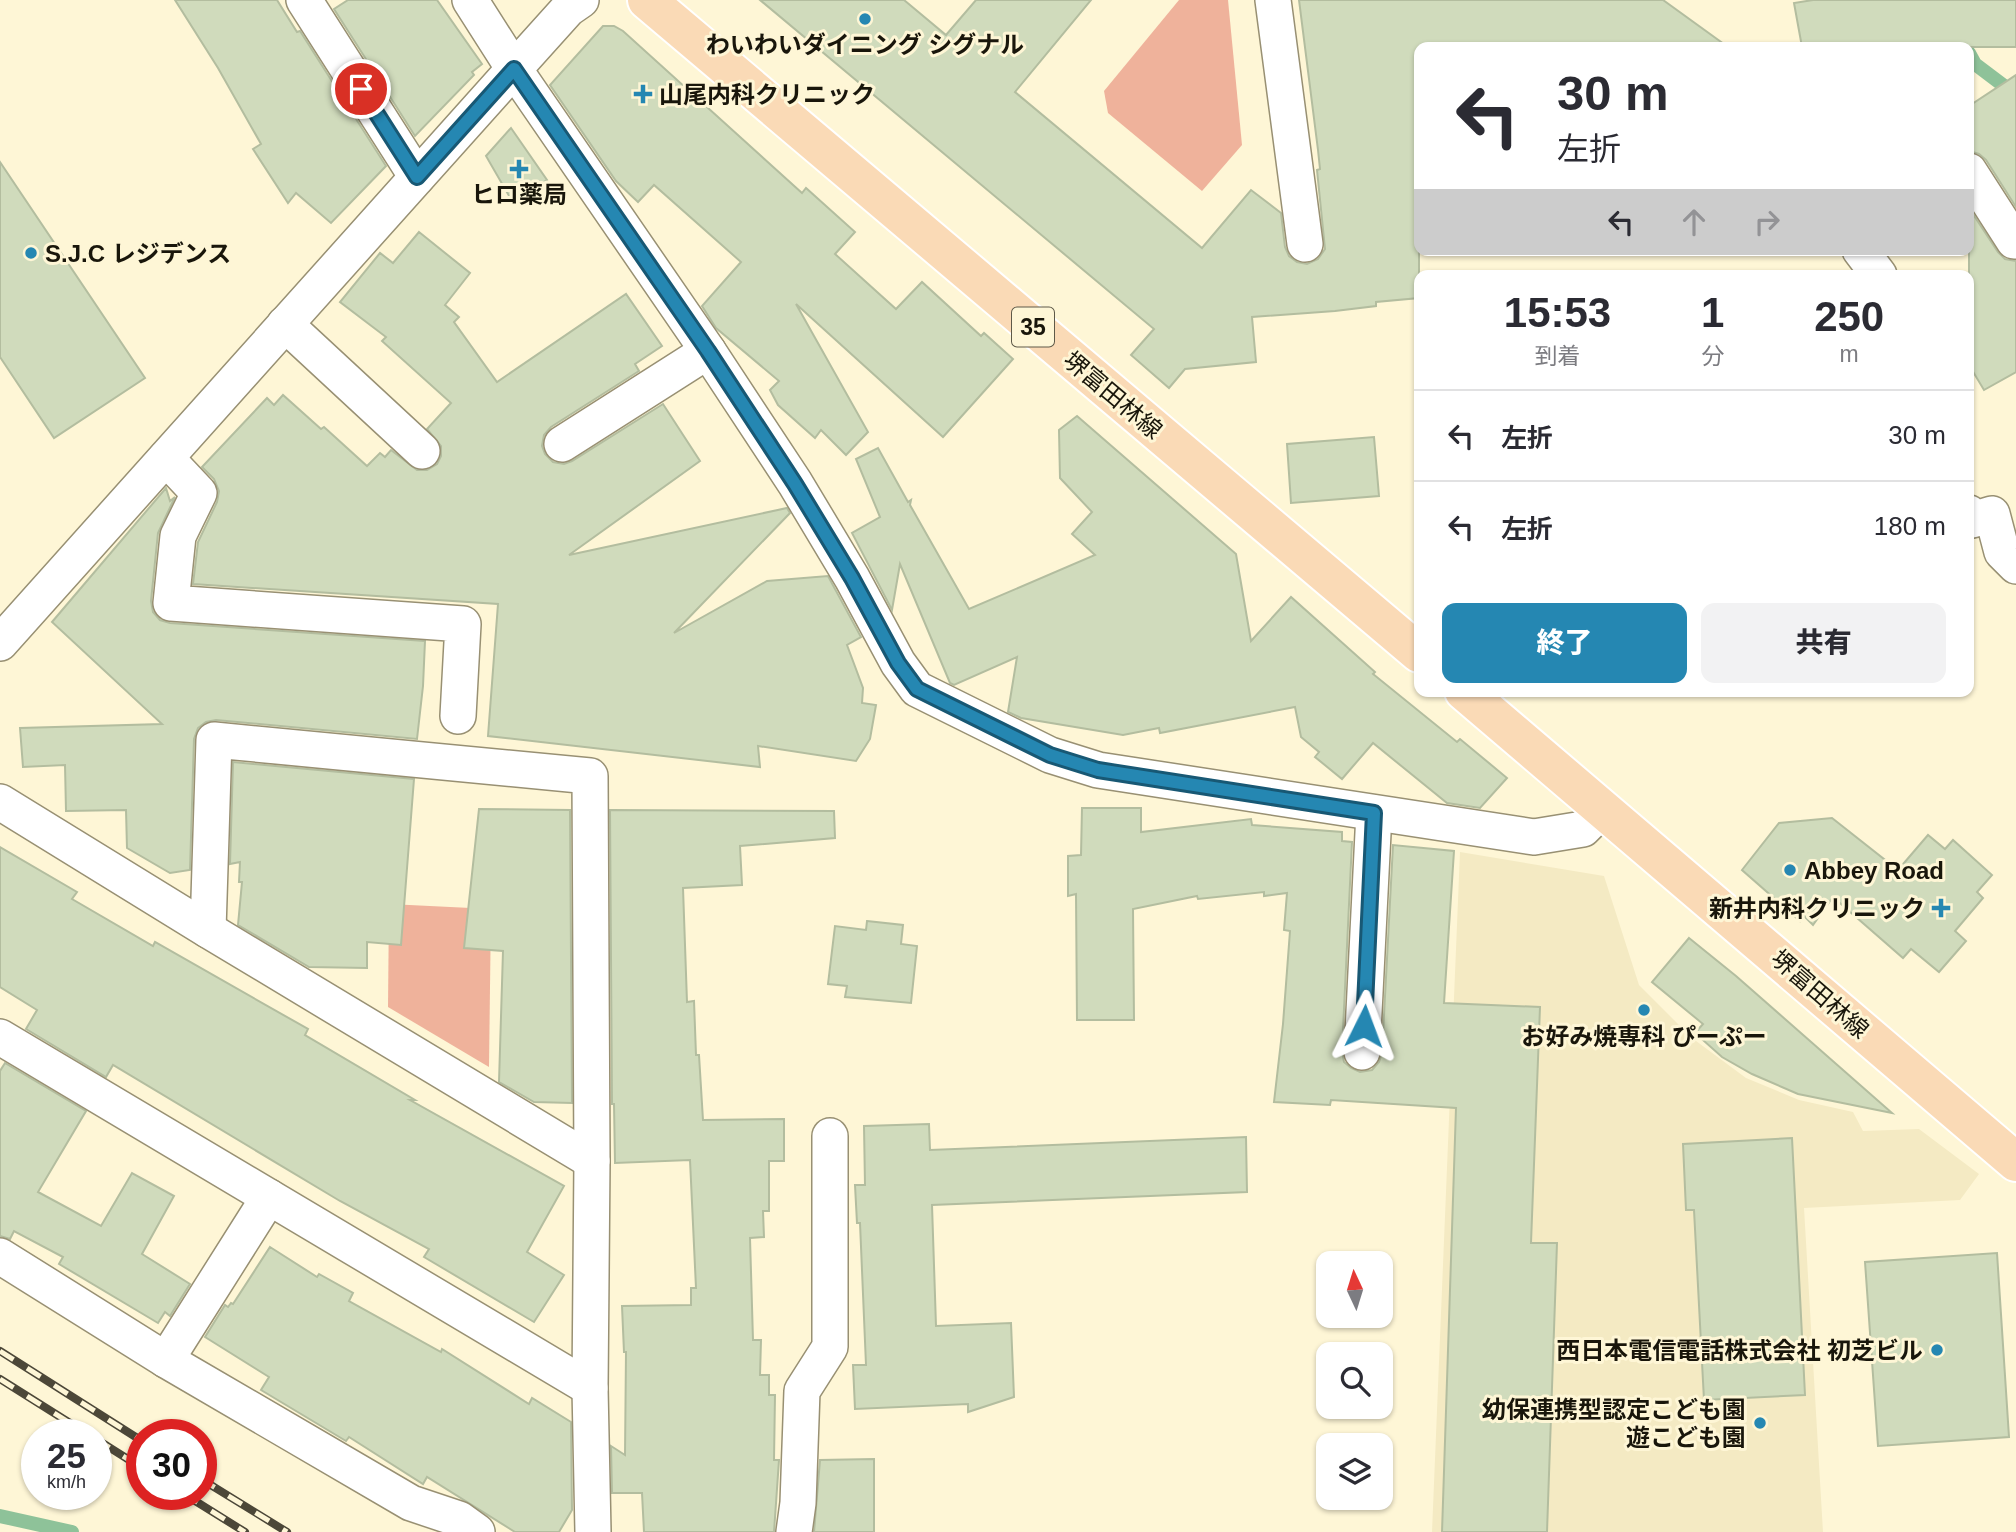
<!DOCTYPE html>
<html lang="ja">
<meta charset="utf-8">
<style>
body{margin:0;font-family:Helvetica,"Noto Sans JP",sans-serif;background:#f2f2f3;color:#2b2b33;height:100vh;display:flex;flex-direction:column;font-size:26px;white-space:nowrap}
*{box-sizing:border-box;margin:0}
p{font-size:23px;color:#7c7c81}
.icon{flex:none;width:38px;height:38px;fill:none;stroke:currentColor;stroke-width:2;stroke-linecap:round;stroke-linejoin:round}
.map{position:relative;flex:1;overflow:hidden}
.side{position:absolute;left:1414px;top:270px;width:560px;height:427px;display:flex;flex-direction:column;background:#fff;border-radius:14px;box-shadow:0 2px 5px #0004}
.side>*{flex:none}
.banner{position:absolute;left:1414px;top:42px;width:560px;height:214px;border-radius:14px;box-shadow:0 2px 5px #0004;background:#fff;color:#2b2b33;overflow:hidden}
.needle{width:46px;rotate:356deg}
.controls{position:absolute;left:1316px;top:1251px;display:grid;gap:14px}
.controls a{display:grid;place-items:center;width:77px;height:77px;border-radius:14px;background:#fff;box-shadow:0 2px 5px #0004;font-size:35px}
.speed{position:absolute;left:21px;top:1419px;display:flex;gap:14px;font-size:35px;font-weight:700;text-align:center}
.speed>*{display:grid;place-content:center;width:91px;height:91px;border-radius:50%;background:#fff;box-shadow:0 2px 5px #0004;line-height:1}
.speed small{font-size:18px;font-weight:400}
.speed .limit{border:10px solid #d22;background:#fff;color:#111}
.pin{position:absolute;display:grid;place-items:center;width:60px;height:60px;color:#fff;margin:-30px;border:4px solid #fff;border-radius:50%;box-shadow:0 2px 7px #0007}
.me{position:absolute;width:77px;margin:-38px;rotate:3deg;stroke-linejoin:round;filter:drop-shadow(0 0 5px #0008)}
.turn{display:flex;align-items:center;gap:24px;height:147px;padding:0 28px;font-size:32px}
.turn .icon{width:91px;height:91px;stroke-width:2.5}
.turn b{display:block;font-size:49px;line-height:60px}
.lanes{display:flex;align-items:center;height:66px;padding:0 28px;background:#0003;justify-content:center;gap:35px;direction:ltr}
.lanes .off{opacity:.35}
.eta{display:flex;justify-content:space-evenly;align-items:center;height:119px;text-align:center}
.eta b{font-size:42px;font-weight:800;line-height:49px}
.button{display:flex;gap:14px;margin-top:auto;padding:14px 28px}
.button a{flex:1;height:80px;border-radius:14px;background:#2587b2;color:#fff;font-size:28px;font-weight:800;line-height:80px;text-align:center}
.button a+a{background:#f2f2f3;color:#2b2b33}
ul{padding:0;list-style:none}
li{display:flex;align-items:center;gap:21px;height:91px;padding:0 28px;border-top:2px solid #e1e1e2}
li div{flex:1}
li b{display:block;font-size:26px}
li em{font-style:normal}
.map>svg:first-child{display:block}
</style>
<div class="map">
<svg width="2016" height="1532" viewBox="0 0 2016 1532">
<rect width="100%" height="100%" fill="#fef6d6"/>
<polygon fill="#f4eac3" points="1460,852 1604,876 1639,985 1692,1038 1746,1078 1799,1100 1853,1112 1863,1131 1919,1129 1979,1174 1960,1200 1804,1208 1823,1532 1432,1532"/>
<g fill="#efb29b">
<polygon points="1179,0 1228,0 1242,145 1202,191 1108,113 1104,91"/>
<polygon points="389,904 491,909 489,1067 388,1007"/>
</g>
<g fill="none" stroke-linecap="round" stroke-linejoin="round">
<g stroke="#8ec299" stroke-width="14">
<polyline points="1969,53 1975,64 2016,95"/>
<polyline points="0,1516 72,1532"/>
</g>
</g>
<g fill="#d0dbbc" stroke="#b3bd9f" stroke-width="2">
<polygon points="175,0 277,0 297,32 300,31 386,166 331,223 296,193 288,203 253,149 261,144 218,68"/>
<polygon points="348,0 437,0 482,64 472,72 474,75 415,136 334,9"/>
<polygon points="760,0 904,0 946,35 976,0 1091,0 1015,92 1202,248 1251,190 1281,213 1285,247 1289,256 1297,262 1307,264 1318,259 1325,249 1317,170 1320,169 1318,150 1299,0 1663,0 1728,47 1419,47 1419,298 1376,302 1376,306 1335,311 1252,317 1256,362 1185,369 1169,388 1131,355 1154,329"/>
<polygon points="1813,0 2016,0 2016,47 1802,47 1794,3"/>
<polygon points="603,26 614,26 623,31 802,193 806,188 855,232 835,254 896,309 922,282 981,336 984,333 1013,359 943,437 796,304 868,432 846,455 821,430 815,438 778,405 770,390 779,381 716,328 702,306 741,262 654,185 638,202 616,181 550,85"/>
<polygon points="2016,75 2016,207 1986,160 1979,154 1969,151 1969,106"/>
<polygon points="511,128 547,180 512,201 486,156"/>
<polygon points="0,162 145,378 54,438 0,357"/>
<polygon points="1969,208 1998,252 2005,259 2016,261 2016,372 1984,390 1969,365"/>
<polygon points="419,232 470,273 445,305 459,317 454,322 497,382 626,294 662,346 635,364 639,371 551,427 544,435 542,446 545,454 553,462 564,464 572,461 663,404 700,461 569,555 787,508 790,513 674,633 767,581 828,576 861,637 847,645 863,688 862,703 876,705 870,739 856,761 758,746 760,767 488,736 498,604 193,584 198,542 217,502 219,491 214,479 202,467 267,398 274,405 283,395 321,429 324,427 367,466 380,453 385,457 391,450 417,470 427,470 437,464 441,456 441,446 427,429 451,403 382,341 386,337 340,302 380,253 393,263"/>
<polygon points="1077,416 1236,554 1251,641 1291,597 1375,672 1373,674 1457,742 1460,739 1507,778 1480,808 1447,803 1373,743 1342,779 1315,757 1319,752 1301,737 1295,707 1160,733 1159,728 1123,735 1021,718 1008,712 1017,657 954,685 950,683 900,564 892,610 852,533 880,517 856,459 878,448 908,502 911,500 910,505 969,609 1095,555 1072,534 1092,512 1060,478 1059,430"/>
<polygon points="1374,437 1379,496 1291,503 1287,444"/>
<polygon points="166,488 170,501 175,497 158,533 151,601 153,612 160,620 170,623 425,641 423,686 417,739 216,720 206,722 198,728 194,739 190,870 170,873 127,848 126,810 66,811 65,765 23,767 20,728 162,724 52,622"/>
<polygon points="233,762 414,779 401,945 367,942 367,968 309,967 238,925 242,882 239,882 240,862 230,864"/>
<polygon points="1082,808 1141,808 1141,832 1251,819 1252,825 1342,832 1342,841 1352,842 1342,1051 1344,1062 1351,1068 1360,1072 1372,1070 1379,1062 1382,1053 1393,845 1454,851 1444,1003 1540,1007 1531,1243 1557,1243 1547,1532 1442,1532 1456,1108 1331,1100 1330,1105 1274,1102 1283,1024 1290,931 1284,930 1287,893 1264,896 1264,892 1198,899 1197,896 1133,909 1134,1020 1077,1020 1076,894 1068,896 1068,856 1081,855"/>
<polygon points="479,809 570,810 572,1103 534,1102 499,1082 503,951 464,948"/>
<polygon points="610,810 834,811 835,838 740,846 742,885 683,888 687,1002 694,1001 696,1055 699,1055 703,1120 784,1119 784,1161 769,1161 769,1211 763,1211 764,1237 750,1238 753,1340 761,1340 760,1375 769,1375 769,1395 775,1395 774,1460 779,1460 774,1532 644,1532 642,1493 612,1493 611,1446 625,1455 626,1352 624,1352 622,1306 691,1305 691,1288 696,1288 690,1160 615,1163 614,1104 612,1104"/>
<polygon points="1832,818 1898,870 1928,835 1945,849 1953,840 1992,875 1977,892 1983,898 1955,931 1966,941 1939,972 1911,949 1903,958 1833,897 1813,925 1804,916 1800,921 1742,870 1779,823"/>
<polygon points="0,847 77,892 72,899 153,946 155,942 308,1029 305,1035 415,1100 410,1100 564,1186 527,1252 564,1275 534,1322 424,1257 429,1249 340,1201 113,1065 106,1077 26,1029 37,1010 0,987"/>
<polygon points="867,921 903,925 901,944 917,946 911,1003 845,997 847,986 828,984 835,926 866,930"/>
<polygon points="1689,938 1736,976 1892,1113 1798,1094 1752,1074 1722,1057 1695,1033 1703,1024 1652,982"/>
<polygon points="5,1063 86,1111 38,1192 101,1226 132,1173 174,1196 142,1254 190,1284 170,1316 165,1312 158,1323 59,1264 63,1257 14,1231 10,1239 0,1236 0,1071"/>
<polygon points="929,1124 930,1150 1246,1137 1247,1192 932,1205 936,1326 1011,1323 1014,1397 968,1412 968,1404 855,1409 853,1365 866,1365 860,1223 857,1223 855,1185 865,1185 864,1126"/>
<polygon points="1792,1138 1805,1395 1704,1400 1694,1210 1686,1210 1683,1144"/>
<polygon points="270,1247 317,1277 319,1274 353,1293 349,1301 441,1352 442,1349 529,1404 532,1398 571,1422 572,1510 559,1532 515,1532 427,1477 423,1484 349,1437 346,1441 261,1390 269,1377 205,1337 225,1305 228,1307 231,1303 233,1304"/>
<polygon points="1997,1253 2009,1437 1878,1446 1865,1262"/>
<polygon points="874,1459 874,1532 814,1532 820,1460"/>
</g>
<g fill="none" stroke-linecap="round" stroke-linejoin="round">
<g stroke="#989073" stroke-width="38">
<g id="street">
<polyline points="304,0 417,177"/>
<polyline points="470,0 514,69 708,351 795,483 852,578 898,663 917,689 1050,755 1098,770 1534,837 1583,829 1603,809"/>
<polyline points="1273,0 1305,244"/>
<polyline points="1969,171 2014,241"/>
<polyline points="1860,250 1879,275"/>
<polyline points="285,324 422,451"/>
<polyline points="562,444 708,351"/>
<polyline points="166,458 199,493 178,536 171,603 463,624 458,716"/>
<polyline points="1969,513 1972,520 1992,514 2002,552 2016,566"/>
<polyline points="0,643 514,69 568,9 581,0"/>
<polyline points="0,802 208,930 592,1161"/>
<polyline points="208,930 214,740 590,776 592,1161 590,1388 593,1532"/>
<polyline points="0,1037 590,1388"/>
<polyline points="1362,1052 1374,813"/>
<polyline points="0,1256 166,1360 411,1503 459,1519 477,1532"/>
<polyline points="166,1360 269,1197"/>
<polyline points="794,1532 798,1503 802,1391 830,1347 830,1136"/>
</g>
</g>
<g stroke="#fff" stroke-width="42">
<g id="primary">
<polyline points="647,0 1419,653"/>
<polyline points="1464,691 2016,1162"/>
</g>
</g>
<use href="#street" stroke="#fff" stroke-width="35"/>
<use href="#primary" stroke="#fadab6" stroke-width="38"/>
<g stroke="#4c4738" stroke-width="8">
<g id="rail">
<polyline points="0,1351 142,1441"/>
<polyline points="0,1379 89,1435"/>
<polyline points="96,1439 142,1468"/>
<polyline points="201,1479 287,1532"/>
<polyline points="184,1494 245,1532"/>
</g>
</g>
<use href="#rail" stroke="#fef6d6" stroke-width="5" stroke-dasharray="16" stroke-linecap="butt"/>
</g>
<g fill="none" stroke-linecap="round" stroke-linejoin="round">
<g stroke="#185874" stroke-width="18">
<polyline id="route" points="361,89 417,177 514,69 708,351 795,484 852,578 898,663 917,689 1050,755 1098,770 1374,813 1364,1026"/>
</g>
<use href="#route" stroke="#2587b2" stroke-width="12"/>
</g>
<g fill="#2587b2" stroke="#fef6d6" stroke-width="2.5">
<circle cx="865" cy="19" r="7"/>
<path d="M639.5 83.5h7v7h7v7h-7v7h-7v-7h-7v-7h7z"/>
<path d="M515.5 158.5h7v7h7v7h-7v7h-7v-7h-7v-7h7z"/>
<circle cx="31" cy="253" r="7"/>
<circle cx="1790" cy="870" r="7"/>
<path d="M1937.5 897.5h7v7h7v7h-7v7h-7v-7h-7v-7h7z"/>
<circle cx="1644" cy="1010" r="7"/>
<circle cx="1937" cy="1350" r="7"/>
<circle cx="1760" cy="1423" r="7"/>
</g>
<g text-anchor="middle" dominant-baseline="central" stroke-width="6" stroke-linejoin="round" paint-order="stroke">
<rect fill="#fef6d6" stroke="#5e5948" stroke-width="2" x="1012" y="307.5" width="42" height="39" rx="5"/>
<g font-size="23" font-weight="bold" fill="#19160b">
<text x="1033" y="327">35</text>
</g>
<g font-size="24" font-weight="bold" fill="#19160b" stroke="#fef6d6">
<text x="865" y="44">わいわいダイニング シグナル</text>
<text x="659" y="94" text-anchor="start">山尾内科クリニック</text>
<text x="519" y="194">ヒロ薬局</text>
<text x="45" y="253" text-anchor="start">S.J.C レジデンス</text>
<text x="1804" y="870" text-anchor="start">Abbey Road</text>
<text x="1925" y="908" text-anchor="end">新井内科クリニック</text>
<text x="1644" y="1036">お好み焼専科 ぴーぷー</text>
<text x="1923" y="1350" text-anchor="end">西日本電信電話株式会社 初芝ビル</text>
<text x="1746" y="1409" text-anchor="end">幼保連携型認定こども園<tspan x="1746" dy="28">遊こども園</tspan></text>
</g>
<g font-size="24" fill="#19160b" stroke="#fef6d6">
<text transform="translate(1113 395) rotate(40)">堺富田林線</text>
<text transform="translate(1820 994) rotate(41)">堺富田林線</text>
</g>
</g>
</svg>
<div class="controls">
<a><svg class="needle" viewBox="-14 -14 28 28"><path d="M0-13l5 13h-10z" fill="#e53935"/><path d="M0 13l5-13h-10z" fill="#7c7c81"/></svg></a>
<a><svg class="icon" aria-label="search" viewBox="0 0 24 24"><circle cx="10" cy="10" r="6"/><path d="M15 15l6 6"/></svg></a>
<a><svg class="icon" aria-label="layers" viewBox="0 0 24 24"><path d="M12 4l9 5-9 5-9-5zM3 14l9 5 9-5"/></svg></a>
</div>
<div class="speed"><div>25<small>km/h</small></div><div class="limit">30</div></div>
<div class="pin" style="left:361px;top:89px;background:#d93025"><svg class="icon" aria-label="arrive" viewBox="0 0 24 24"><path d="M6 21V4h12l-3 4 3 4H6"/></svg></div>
<svg class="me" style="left:1364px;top:1026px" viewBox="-20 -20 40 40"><path d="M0-17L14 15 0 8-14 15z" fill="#2587b2" stroke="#fff" stroke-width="4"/></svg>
<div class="banner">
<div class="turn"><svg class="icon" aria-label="left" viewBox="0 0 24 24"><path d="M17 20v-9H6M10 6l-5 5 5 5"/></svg><div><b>30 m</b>左折</div></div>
<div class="lanes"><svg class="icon" aria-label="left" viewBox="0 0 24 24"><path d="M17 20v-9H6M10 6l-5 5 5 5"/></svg><svg class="icon off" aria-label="ahead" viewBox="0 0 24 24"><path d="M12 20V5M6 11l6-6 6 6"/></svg><svg class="icon off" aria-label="right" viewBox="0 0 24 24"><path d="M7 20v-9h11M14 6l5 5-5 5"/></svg></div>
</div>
<section class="side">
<div class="eta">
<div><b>15:53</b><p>到着</p></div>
<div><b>1</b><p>分</p></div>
<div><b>250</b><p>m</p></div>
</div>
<ul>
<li><svg class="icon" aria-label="left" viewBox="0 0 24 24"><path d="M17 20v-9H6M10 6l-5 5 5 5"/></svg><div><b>左折</b></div><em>30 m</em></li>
<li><svg class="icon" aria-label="left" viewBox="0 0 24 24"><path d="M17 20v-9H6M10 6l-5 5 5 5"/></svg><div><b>左折</b></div><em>180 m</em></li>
</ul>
<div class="button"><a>終了</a><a>共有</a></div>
</section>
</div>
